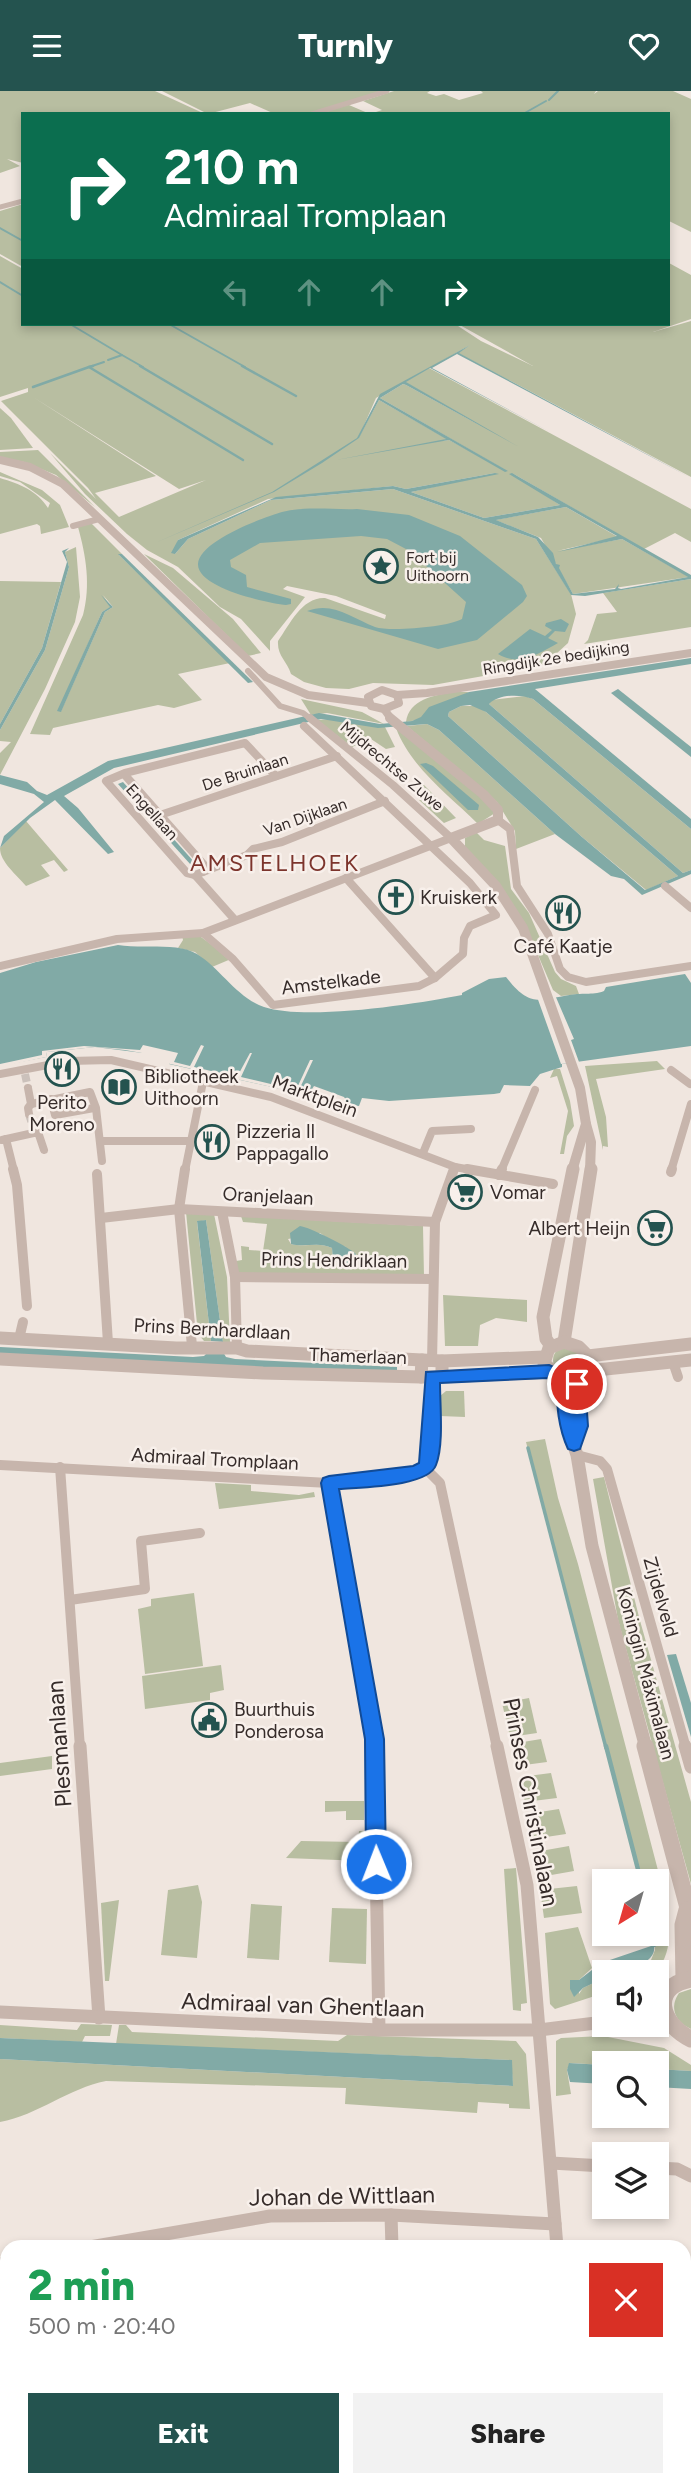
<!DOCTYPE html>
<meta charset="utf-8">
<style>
body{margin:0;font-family:Figtree,sans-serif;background:#f2f2f2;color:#222;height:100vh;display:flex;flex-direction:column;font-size:26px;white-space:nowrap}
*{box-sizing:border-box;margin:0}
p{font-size:23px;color:#767676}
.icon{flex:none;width:38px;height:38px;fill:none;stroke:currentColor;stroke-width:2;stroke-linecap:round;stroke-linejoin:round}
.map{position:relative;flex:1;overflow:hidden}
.side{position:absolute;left:0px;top:2149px;width:691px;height:247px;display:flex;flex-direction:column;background:#fff;border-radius:21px 21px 0 0;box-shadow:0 4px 10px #0003}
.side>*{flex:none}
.top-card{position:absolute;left:21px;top:21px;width:649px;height:214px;border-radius:0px;box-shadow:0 4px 10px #0003;background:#0b6e4f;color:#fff;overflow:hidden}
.needle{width:46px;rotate:217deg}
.buttons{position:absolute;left:592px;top:1778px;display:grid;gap:14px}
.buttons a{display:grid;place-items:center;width:77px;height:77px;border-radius:0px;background:#fff;box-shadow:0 4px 10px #0003;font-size:35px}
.pin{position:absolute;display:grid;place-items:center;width:60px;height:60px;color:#fff;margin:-30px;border:4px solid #fff;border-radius:50%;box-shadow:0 2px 7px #0007}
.me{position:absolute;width:77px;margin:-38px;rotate:359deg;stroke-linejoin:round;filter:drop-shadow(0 0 5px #0008)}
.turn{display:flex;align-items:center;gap:24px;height:147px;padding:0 28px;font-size:32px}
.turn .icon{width:91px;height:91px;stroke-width:2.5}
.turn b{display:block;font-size:49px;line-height:60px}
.lanes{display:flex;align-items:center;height:66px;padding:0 28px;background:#0003;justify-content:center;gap:35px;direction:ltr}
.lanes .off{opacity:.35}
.round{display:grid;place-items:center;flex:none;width:74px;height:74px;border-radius:0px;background:#f2f2f2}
.head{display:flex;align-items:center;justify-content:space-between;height:119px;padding:0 28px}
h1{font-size:42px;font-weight:800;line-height:52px;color:#1e9e55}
.action{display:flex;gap:14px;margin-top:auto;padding:14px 28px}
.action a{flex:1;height:80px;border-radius:0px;background:#24534f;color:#fff;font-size:28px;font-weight:800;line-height:80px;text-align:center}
.action a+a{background:#f2f2f2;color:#222}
header{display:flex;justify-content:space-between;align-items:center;height:91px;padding:0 28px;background:#24534f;color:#fff;font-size:32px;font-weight:800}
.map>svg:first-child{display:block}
</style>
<header><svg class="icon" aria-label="menu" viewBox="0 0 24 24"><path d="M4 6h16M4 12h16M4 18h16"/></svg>Turnly<svg class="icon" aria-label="heart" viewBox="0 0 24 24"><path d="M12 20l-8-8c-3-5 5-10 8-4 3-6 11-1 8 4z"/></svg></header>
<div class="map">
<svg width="691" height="2395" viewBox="0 0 691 2395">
<rect width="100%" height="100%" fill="#f0e6df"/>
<g fill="#b8bea1" fill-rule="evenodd">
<polygon points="0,0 155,0 205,23 23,23 23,72 7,68 20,75 0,82"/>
<polygon points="162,0 382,0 349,14 370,23 335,23 323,19 308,23 275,23 250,12 208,23"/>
<polygon points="394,0 430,0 427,2 436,5 444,3 459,9 483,2 481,0 596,0 594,3 598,0 673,0 691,8 691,141 669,130 668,23 370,23 382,19 363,10"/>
<polygon points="23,113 23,176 0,163 0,120"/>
<path d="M0,165L23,178V233H455L481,250L533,275L458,233H668L669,172L691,184V228L653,241L691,230V386L458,262L470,254L376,307L358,348L379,309L447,348L441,350L449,349L507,380L380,307L403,293L406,294L483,336L405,291L429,277L691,418V451L675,442L644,458L512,382L560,414L484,427L411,401L495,382L406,398L393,395L268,408L178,449L175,463L188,448L271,409L393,398L536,448L571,503L576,523L568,552L544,574L433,594L373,592L349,598L326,597L304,591L291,583C287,570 277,565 278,550C290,533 302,506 325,507L385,528L386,524L336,505L287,495L283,498L305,506L270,550V560L241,528L220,516L178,476L147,459L127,443L85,403L50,362L96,408L88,397L1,310L28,301V297L0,306ZM33,306L179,398L206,389L119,426L95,402L156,385Z"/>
<polygon points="0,317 11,327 33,357 0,359"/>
<polygon points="38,359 95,416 56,384 24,371 0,366 0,361"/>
<path d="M0,381L42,399L60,414L69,436L41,443L40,435L37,433L0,443V387C20,393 36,399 48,417L50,412L20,391L0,385Z"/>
<polygon points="566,416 618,446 557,460 622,448 689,486 573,503 541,447 495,429"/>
<path d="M91,432L122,463L119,464L230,572L178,583L202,609L174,617L158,614L53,637L50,644L30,643L83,524C91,494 86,465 78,436ZM103,504L113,516L105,521L61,620H58L102,521L111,516Z"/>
<polygon points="76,456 80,506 75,531 45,598 0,684 0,662 11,651 0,650 0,639 45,559 69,476 65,461"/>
<polygon points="144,463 173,477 233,528 261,562 248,565"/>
<polygon points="691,488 691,536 584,553 588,549 597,523 617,521 603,502"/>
<polygon points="0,490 61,491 42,557 0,633"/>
<path d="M454,601H469L417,629L406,631C409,608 435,604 454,601Z"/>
<polygon points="525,605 533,608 691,738 691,779 683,782 489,613 491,609"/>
<polygon points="301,608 362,621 384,633 327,622 311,624"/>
<polygon points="461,615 476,615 486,621 678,785 646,799 582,746 448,625 449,621"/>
<polygon points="330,628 385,636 395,656 386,658 371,648 352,656 317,629"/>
<polygon points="427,633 439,639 555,743 516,758 515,740 497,711 407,635"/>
<path d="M396,637L480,705L495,722L478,733C449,704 411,677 396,637Z"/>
<polygon points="424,694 456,727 444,732 419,709 421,708 417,696"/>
<path d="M26,730L68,779L64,781L54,769L41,774L50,785L26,795C16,783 0,771 0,757Z"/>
<polygon points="476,741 484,749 505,755 511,798 529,822 555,881 561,888 576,895 579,903 561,905 553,899 523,829 465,757 465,747"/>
<polygon points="182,844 201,846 231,868 212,876 195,861 178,857 183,849"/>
<polygon points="657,970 665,978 596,988 606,1026 608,1056 603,1055 603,1059 585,975"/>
<polygon points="554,978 560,978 570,1010 574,1035 567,1045 564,1063 560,1063 568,1020 557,985 550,987"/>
<polygon points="186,1121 214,1123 227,1186 230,1251 223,1251 206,1129 197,1131 211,1250 204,1250 198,1243"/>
<path d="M241,1125L423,1135L424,1185L238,1182L236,1170L242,1169L241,1155L249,1156V1159L263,1160L267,1133L243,1131ZM320,1142L336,1153L346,1156L340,1173L333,1170L332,1157C318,1150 306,1157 291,1153L288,1148Z"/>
<polygon points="443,1204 527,1209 527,1231 496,1227 480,1234 478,1255 445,1255"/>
<circle cx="566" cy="1269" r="13"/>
<polygon points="446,1300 464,1300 465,1326 440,1325 440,1305"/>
<path d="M545,1348L558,1407L578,1473L666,1810C669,1837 674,1859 656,1881H619L651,1869L655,1859L656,1790H641L526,1351Z"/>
<polygon points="604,1386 639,1526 691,1711 691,1793 618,1529 593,1388"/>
<polygon points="215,1392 251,1394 251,1400 299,1404 314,1401 315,1406 219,1418"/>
<polygon points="194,1502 203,1575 145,1583 138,1518 151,1515 151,1508"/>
<polygon points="221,1574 224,1599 210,1602 210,1609 145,1618 142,1585"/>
<polygon points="529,1607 537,1642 510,1646 502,1612"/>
<polygon points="541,1648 547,1671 517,1675 511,1653"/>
<polygon points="52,1665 52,1678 0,1685 0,1672"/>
<polygon points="551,1682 557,1707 525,1711 520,1686"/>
<polygon points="325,1710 364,1710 364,1729 346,1729 346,1720 325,1721"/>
<polygon points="559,1718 566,1743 533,1748 527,1723"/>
<polygon points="359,1740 364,1740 364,1770 286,1767 301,1750 358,1751"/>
<polygon points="569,1755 574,1780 540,1786 535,1761"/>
<polygon points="516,1777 527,1912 521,1913 521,1920 513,1919 504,1778"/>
<polygon points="198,1794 202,1811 197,1867 161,1864 168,1799"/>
<polygon points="577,1795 582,1822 544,1827 540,1799"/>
<polygon points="119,1809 109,1890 105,1890 101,1812"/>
<polygon points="251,1813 282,1815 279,1869 247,1867"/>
<polygon points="332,1817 367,1818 366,1873 329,1871"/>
<polygon points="578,1836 592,1877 579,1889 579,1903 583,1897 604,1887 604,1902 555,1918 550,1913 545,1842"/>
<path d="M691,1898V1938C675,1931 669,1916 679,1902Z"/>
<polygon points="81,1933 112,1934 110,1945 85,1945 82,1951 0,1947 0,1934 77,1939"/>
<path d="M119,1934H126L132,1941L338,1950L347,1944L516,1950L526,1963L530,2018L509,2017V2013L478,2011L477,2022L345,2013L346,1997L106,1990C69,1997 38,2024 0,2031V1968L513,1995L511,1969L116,1953Z"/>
<polygon points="603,1945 664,1957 691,1974 691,1980 656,1978 656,1972 604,1974 570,1972 567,1979 571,2003 556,2005 556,1950 561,1947"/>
</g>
<g fill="#81aaa6" fill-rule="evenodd">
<polygon points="470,254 459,262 691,387 457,263 432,277 552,342 430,277 406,291 519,356 406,294 403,293 380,307 508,380 505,381 449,349 336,369 446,348 379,309 359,347 322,372 274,401 155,452 272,401 357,347 380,303"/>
<path d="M495,382L499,383L411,401L484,427L560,414L509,383L512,382L691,484V488L585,505L571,504L536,448L393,398L271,409L188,448L175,463L171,462L178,449L276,406L393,395L406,398ZM566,416L617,445L557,461L622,448L688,486L621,498L618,497L619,493L615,498L573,503L559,477L560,474L556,473L553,462L538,446L496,429Z"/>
<path d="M357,418L409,424L460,445L522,494L527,505L523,511L477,549L438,558L307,520C333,510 352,527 375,536C390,541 448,536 462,528L466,511L425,474L423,467L387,448L361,445L260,452L230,469L231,476L246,484L247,496L291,508V513L286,514C267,512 197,497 198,473C199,450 262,427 282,421C305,415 334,419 357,418Z"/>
<polygon points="69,457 65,461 69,476 45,559 0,639 0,633 42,557 67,471 62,460"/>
<polygon points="118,463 122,463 253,591 248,592"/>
<polygon points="101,504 113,516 105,521 61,621 57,620 102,521 110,516"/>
<path d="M561,528L569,533L565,541L555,540L548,547L558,552C538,563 520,576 498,563L530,538L545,545L552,539L545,535L546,532Z"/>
<path d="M691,567V573L535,598L691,728V738L533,608C520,603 499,603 489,613L683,782L691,779V783L642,804L624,788L611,785L555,743L439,639L427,633L378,637L321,628L114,677L64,705L78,717L114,761L108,763L55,709L30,727L0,757L4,745L44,711L34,703L0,693V684L27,691L37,700L47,704L108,670L319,622L380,633L412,630L421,626L429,616L469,601ZM470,614L486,621L678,785L645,799L582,746L448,625L449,621L461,615Z"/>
<polygon points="618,598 691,656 691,666 611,602"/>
<polygon points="426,672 433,675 479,714 478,719 468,719 420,673"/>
<polygon points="123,691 195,772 191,774 118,693"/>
<path d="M118,854C141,858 178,851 197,863C221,878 236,906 264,916C306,930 417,913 462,904V902L489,888L506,886C532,920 541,907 577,903C588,902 594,904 604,900L606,896L685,883L691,892V955L562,973V976L540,983L530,995L504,994L500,1002L494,1003L389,1010L362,1007L359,1015L344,1013L346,1009L344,1006L314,995L308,1004L169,973L173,964L146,958L143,962L95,956L47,961L46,966L0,975V882L36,871Z"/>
<polygon points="206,1129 223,1251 211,1250 197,1130"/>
<path d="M300,1135C309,1136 349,1156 356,1163V1167C349,1174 342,1173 333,1170L332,1157C318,1150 305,1157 291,1153L290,1142Z"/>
<polygon points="0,1256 193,1266 204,1265 209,1260 223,1261 226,1266 235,1268 397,1276 397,1284 0,1264"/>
<polygon points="676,1563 691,1612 691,1646 667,1564"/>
<path d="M654,1854C658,1875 620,1881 604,1881V1887L583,1897L574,1906L570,1898V1889H579L601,1872Z"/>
<polygon points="0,1947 512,1969 513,1995 0,1968"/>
<polygon points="569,1972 604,1974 604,1993 570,1991 567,1979"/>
<polygon points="656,1978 691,1980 691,1998 656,1996"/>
</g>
<g fill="#f0e6df">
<polygon points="536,903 540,906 555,904 574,948 571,949 579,971 561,973"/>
<polygon points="143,954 178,962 174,971 190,975 201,954 204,955 194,976 237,986 250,962 252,962 241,986 296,999 310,969 313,969 299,999 307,1001 306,1004 166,972 168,966 147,962 142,966 142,962 125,959 95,956 47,961 46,966 0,976 0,973 42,964 42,960 84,955 140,959"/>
</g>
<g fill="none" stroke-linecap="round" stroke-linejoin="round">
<g stroke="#81aaa6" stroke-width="2">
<polyline points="549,9 558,0"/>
<polyline points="523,23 546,10"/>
<polyline points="0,137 23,150"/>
<polyline points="0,191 23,205"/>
<polyline points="70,233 122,264"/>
<polyline points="169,233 245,276"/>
<polyline points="108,269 122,264 143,276"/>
<polyline points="89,276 104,271"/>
</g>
<g stroke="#81aaa6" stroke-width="2.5">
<polyline points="93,275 89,276 243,369"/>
<polyline points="140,275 272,353"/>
<polyline points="242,275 296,305"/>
<polyline points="33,296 89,276"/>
</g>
<polyline stroke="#81aaa6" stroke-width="3.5" points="528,1357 606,1657"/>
<g stroke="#81aaa6" stroke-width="4.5">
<polyline points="606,1655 641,1790"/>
<polyline points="654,1854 655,1843"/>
</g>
<g stroke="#cbc1bb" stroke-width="8" stroke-dasharray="8 4.5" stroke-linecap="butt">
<polyline points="25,983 28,997"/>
<polyline points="29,1023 33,1036"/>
</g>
<g stroke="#c7b5ac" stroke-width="5">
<polyline points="312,23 387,0"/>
<polyline points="0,116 23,110"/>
</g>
<g stroke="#c7b5ac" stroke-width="6">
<polyline points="73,435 99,428"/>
<polyline points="248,580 280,615 303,622 312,629"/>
</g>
<g stroke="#c7b5ac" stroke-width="8">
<polyline points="124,683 205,775 203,781"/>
<polyline points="160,724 337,665"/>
<polyline points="498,729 510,738 517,795 548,843 560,878 568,886 586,891 691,875"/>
<polyline points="195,784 247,764 253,758 282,751 385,710"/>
<polyline points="346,787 435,887"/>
<polyline points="665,795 691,817"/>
<polyline points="235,829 195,784 187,782 106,690 125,682 245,652 276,685"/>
<polyline points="203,842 451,747 393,694 310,627"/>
<polyline points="0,875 117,848 203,842 233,868 273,914 419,895 435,887 463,863 464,847 470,835 496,824 470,792 304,635"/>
<polyline points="671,979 690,993"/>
<polyline points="0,983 69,970 111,969 271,1006 455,1076 477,1080"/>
<polyline points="28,997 31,1013 28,1017 29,1023"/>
<polyline points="51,1008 55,1024 94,1017"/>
<polyline points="31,1013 90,1001 96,1017 102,1070"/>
<polyline points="6,1048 14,1080"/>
<polyline points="2,1049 38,1041 44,1059"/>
<polyline points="100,1050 190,1050"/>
<polyline points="423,1062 432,1040 471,1038"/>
<polyline points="185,1080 203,991"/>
<polyline points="454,1080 455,1076"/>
<polyline points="501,1080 535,999"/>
<polyline points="671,1080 691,1013"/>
</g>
<g stroke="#c7b5ac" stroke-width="10">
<polyline points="13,1078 17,1094 27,1215"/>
<polyline points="185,1078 179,1118 192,1255"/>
<polyline points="467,1078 553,1093"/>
<polyline points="671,1081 672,1078"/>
<polyline points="97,1083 108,1252"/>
<polyline points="499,1084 502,1078"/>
<polyline points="222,1121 235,1186 237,1257"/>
<polyline points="101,1127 179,1118 435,1131"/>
<polyline points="235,1186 433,1188"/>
<polyline points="19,1248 23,1231"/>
<polyline points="432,1270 435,1131 454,1078"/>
<polyline points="673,1271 678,1286"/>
<polyline points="577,1364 600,1370 607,1378 686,1657"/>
<polyline points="0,1374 329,1392 417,1382 425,1377"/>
<polyline points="60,1376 80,1657"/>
<polyline points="425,1377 440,1392 497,1657"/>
<polyline points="425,1377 432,1347 432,1286"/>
<polyline points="329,1392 374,1657"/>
<polyline points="70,1509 145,1498 141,1450 200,1442"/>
</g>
<g stroke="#c7b5ac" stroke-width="13">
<polyline points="80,1655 99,1927"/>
<polyline points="374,1655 379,1939"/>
<polyline points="497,1655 527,1794 557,2156"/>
<polyline points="685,1655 691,1676"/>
<polyline points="0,1921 379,1939 539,1939 604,1931"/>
<polyline points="551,2072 604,2075"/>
<polyline points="656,2077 677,2078 691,2085"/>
<polyline points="391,2124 392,2156"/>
<polyline points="90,2156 270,2125 391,2124 555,2133"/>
<polyline points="0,2173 7,2171"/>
<polyline points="0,2337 7,2336"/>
<polyline points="398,2389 399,2395"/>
<polyline points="576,2389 577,2395"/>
</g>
<g stroke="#c7b5ac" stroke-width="8">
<polyline points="0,369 30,376 63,393 266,586 308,604 368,612"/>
<polygon points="382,599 397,604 399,612 384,618 371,615 368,606"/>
<polyline points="397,604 427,602 691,562"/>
<polyline points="384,618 392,629"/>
</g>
<g stroke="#c7b5ac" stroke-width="10">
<polyline points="390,627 483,703 498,719 498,729 451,747 496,795 523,837 580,997 586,1033 572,1080"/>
<polyline points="586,1033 591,1051 590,1080"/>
</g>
<g stroke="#c7b5ac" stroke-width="13">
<polyline points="0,1247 176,1257 237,1257 247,1260 422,1269"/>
<polyline points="564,1251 591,1078"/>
<path d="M564,1251L579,1256L588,1265L587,1280C565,1290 561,1290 544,1272L549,1257Z"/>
<polyline points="551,1255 546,1248 543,1226 573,1078"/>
<polyline points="588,1265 691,1253"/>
<polyline points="0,1268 263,1282 421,1286"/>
<polygon points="422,1269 442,1270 442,1286 421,1286"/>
<polyline points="442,1270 544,1266"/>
<polyline points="587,1280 691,1269"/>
<polyline points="442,1286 549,1281"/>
<polyline points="564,1288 567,1334 577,1364 592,1455 646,1657"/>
<polyline points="574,1353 579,1335 576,1287"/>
</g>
<g stroke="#c7b5ac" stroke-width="17">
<polyline points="645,1655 691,1828"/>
<polyline points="684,1888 683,1834 687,1819"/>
<path d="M691,1888C649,1896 660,1933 691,1948"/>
</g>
</g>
<path fill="#1a73e8" stroke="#114b97" stroke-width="2" d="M549,1274L570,1283L572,1288H583L585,1293L588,1335L580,1358L574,1360L568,1358C558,1336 557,1315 556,1291L548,1287L440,1292C440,1315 444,1354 436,1374C428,1396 361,1396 339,1398L384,1648L386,1773L383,1780L376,1783L369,1780L366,1773L365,1648L321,1392L323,1387L329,1385L413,1375L419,1372L426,1281Z"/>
<defs>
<g id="sight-ring" transform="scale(1.75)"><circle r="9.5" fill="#f8f0eb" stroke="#24534f" stroke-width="1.5"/><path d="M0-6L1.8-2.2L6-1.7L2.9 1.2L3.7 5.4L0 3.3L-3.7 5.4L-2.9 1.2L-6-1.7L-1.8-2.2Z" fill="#24534f"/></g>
<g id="church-ring" transform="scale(1.75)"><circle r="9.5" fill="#f8f0eb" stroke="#24534f" stroke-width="1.5"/><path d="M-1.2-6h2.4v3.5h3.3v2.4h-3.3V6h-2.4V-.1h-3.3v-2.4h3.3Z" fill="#24534f"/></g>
<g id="restaurant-ring" transform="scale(1.75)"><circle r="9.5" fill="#f8f0eb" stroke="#24534f" stroke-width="1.5"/><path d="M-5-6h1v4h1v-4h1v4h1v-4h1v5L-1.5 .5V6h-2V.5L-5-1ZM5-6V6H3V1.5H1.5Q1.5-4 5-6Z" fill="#24534f"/></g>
<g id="library-ring" transform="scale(1.75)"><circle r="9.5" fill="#f8f0eb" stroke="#24534f" stroke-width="1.5"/><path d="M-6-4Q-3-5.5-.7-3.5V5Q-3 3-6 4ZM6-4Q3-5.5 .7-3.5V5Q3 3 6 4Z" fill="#24534f"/></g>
<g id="supermarket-ring" transform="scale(1.75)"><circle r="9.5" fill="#f8f0eb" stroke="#24534f" stroke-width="1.5"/><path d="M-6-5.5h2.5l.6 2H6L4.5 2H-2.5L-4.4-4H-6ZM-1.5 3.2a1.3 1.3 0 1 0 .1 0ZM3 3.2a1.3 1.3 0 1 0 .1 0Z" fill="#24534f"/></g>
<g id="civic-ring" transform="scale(1.75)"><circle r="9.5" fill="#f8f0eb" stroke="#24534f" stroke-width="1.5"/><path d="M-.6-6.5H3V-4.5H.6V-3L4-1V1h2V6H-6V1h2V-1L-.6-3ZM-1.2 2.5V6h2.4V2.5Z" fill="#24534f"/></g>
</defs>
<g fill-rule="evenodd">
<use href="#sight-ring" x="381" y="475"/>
<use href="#church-ring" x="396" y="806"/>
<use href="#restaurant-ring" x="563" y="822"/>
<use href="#restaurant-ring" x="62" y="978"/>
<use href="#library-ring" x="119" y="996"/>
<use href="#restaurant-ring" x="212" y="1051"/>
<use href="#supermarket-ring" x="465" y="1101"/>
<use href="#supermarket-ring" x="655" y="1137"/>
<use href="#civic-ring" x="209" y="1629"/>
</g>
<g text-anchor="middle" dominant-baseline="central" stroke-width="5" stroke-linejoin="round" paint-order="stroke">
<g font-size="16" fill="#362c2a" stroke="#f8f0eb" text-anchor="start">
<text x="406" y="466">Fort bij<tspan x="406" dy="18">Uithoorn</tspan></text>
</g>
<g font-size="16" fill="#362c2a" stroke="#f8f0eb">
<text transform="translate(556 567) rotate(-9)">Ringdijk 2e bedijking</text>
<text transform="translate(392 675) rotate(40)">Mijdrechtse Zuwe</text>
<text transform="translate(245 681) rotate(-18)">De Bruinlaan</text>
<text transform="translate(152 721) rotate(48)">Engellaan</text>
<text transform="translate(305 726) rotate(-19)">Van Dijklaan</text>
</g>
<g font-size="19" fill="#362c2a" stroke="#f8f0eb" text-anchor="start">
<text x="420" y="806">Kruiskerk</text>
<text x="563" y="855" text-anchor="middle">Café Kaatje</text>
<text x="144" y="985">Bibliotheek<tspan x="144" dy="22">Uithoorn</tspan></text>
<text x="62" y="1011" text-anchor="middle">Perito<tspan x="62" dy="22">Moreno</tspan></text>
<text x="236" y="1040">Pizzeria Il<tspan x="236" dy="22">Pappagallo</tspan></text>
<text x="490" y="1101">Vomar</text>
<text x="630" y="1137" text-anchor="end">Albert Heijn</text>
<text x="234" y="1618">Buurthuis<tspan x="234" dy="22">Ponderosa</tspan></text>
</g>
<g font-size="19" fill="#362c2a" stroke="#f8f0eb">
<text transform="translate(331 891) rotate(-7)">Amstelkade</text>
<text transform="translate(315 1005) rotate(20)">Marktplein</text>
<text transform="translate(268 1105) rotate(3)">Oranjelaan</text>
<text transform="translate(334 1169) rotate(1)">Prins Hendriklaan</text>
<text transform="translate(212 1238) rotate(3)">Prins Bernhardlaan</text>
<text transform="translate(358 1265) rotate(2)">Thamerlaan</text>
<text transform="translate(215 1368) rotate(3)">Admiraal Tromplaan</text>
<text transform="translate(661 1506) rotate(74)">Zijdelveld</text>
<text transform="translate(646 1582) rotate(75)">Koningin Máximalaan</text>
</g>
<g font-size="23" letter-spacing="2" fill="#7c342c" stroke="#f8f0eb">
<text x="275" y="772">AMSTELHOEK</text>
</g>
<g font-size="23" fill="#362c2a" stroke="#f8f0eb">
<text transform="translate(59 1653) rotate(-94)">Plesmanlaan</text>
<text transform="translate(531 1711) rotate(79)">Prinses Christinalaan</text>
<text transform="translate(303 1914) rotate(2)">Admiraal van Ghentlaan</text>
<text transform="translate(342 2105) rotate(-1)">Johan de Wittlaan</text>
</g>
</g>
</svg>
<div class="buttons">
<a><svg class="needle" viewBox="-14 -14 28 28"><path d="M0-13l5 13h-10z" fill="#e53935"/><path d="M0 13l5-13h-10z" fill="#767676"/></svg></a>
<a><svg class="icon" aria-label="sound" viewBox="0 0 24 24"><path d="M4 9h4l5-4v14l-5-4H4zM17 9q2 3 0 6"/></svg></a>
<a><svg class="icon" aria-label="search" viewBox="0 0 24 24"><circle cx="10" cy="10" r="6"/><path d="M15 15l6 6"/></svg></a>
<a><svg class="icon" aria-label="layers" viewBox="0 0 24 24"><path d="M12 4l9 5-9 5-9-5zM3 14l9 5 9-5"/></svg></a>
</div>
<div class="pin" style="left:577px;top:1293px;background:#d93025"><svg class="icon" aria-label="arrive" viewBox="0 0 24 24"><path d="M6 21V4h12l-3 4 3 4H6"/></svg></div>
<svg class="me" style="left:376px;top:1773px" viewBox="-20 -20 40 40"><circle r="17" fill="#1a73e8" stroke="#fff" stroke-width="3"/><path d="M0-11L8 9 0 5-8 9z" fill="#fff"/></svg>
<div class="top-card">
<div class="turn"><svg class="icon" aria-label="right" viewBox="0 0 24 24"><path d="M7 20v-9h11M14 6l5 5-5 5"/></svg><div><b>210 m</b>Admiraal Tromplaan</div></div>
<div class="lanes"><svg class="icon off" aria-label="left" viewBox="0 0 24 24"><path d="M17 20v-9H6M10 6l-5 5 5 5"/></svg><svg class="icon off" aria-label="ahead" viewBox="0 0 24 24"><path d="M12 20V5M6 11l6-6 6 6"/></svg><svg class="icon off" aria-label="ahead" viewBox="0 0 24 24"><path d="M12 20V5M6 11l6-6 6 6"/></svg><svg class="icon" aria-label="right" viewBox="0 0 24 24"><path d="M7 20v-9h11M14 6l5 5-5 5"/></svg></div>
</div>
<section class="side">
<div class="head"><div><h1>2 min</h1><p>500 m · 20:40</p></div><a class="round" style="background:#d93025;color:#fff"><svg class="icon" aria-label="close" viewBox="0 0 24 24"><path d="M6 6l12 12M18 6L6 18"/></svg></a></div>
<div class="action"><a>Exit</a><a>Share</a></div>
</section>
</div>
